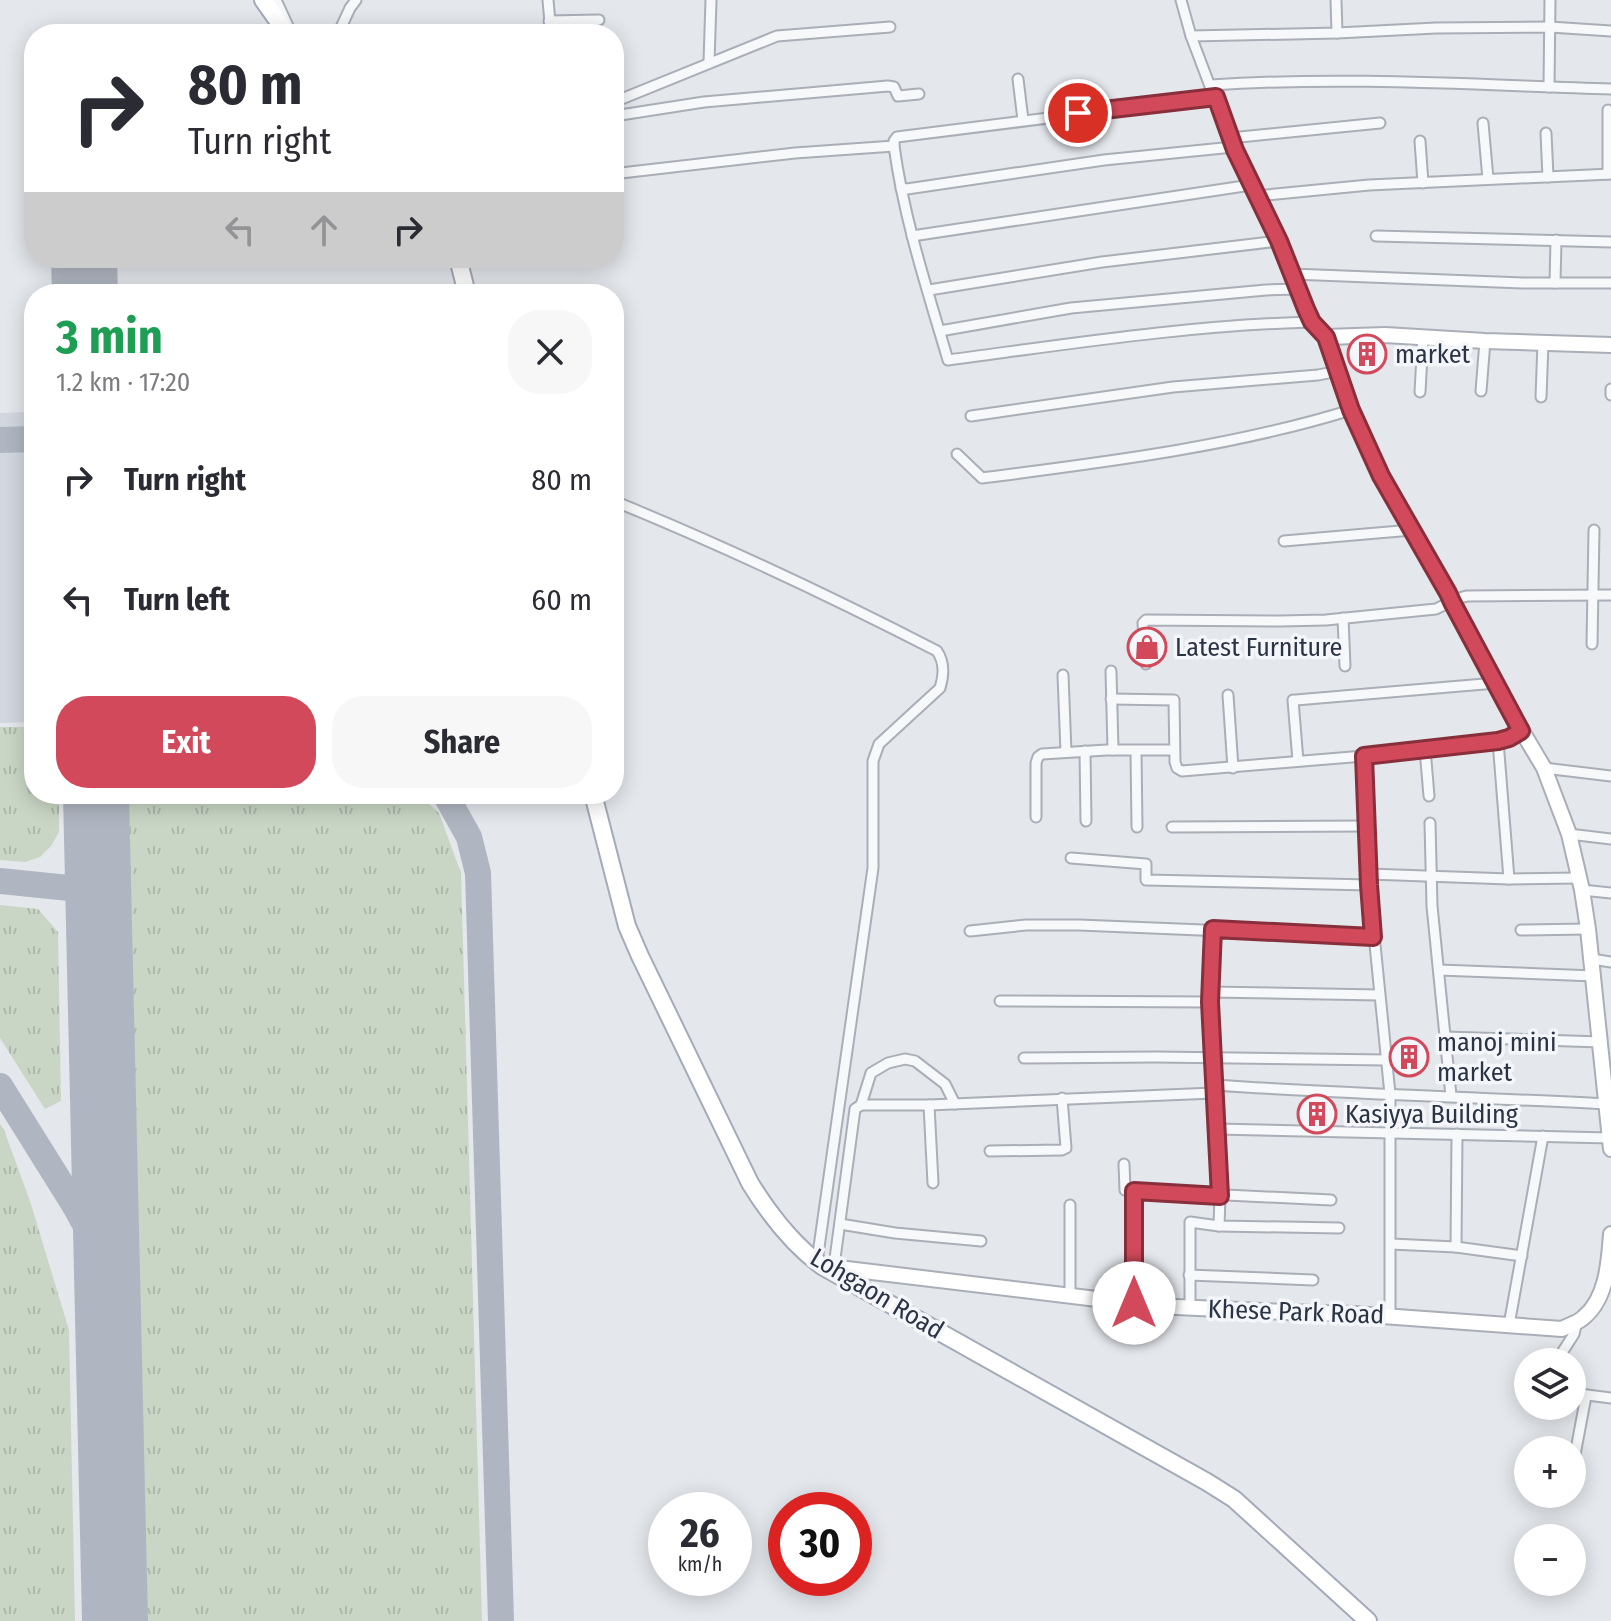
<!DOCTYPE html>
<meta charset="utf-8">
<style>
body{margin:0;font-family:"Fira Sans Condensed",sans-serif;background:#f7f7f7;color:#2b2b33;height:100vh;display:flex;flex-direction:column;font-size:30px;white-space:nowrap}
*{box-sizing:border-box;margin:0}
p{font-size:26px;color:#7c7c81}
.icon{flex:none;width:44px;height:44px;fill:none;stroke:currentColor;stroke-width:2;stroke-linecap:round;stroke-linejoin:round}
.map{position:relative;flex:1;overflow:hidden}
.sheet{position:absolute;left:24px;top:284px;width:600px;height:520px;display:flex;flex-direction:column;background:#fff;border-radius:32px;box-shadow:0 4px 20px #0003}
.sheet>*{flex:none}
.banner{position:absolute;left:24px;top:24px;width:600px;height:244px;border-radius:32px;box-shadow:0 4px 20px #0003;background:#fff;color:#2b2b33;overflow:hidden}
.fabs{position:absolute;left:1514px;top:1348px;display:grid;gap:16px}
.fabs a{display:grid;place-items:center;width:72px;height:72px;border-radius:50%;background:#fff;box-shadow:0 4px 20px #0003;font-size:40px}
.speed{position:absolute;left:648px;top:1492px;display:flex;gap:16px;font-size:40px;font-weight:700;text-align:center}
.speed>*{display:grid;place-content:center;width:104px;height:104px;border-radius:50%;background:#fff;box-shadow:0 4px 20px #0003;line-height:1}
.speed small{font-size:20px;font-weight:400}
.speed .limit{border:12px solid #d22;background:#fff;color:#111}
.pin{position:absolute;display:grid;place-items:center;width:68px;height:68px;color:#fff;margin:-34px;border:4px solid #fff;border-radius:50%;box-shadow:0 2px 8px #0007}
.me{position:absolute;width:88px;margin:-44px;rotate:0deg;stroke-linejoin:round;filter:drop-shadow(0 0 6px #0008)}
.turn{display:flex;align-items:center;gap:28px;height:168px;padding:0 32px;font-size:36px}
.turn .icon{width:104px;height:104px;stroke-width:2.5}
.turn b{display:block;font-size:56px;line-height:68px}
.lanes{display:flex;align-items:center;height:76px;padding:0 32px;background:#0003;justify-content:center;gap:40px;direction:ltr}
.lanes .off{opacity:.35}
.round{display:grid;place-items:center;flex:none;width:84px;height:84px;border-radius:32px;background:#f7f7f7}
.overview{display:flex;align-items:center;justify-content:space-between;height:136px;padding:0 32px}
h1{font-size:48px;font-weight:700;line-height:60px;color:#1e9e55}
.cta{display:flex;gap:16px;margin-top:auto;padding:16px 32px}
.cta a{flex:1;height:92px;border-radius:32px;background:#d1495b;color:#fff;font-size:32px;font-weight:700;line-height:92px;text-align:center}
.cta a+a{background:#f7f7f7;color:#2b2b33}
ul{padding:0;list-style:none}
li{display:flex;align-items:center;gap:24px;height:120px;padding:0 32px}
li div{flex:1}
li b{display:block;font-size:30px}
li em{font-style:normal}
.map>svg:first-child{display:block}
</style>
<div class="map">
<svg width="1611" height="1621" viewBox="0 0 1611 1621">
<defs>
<pattern id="grass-tufts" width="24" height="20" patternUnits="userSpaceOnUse" patternTransform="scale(2)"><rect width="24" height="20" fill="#c9d6c5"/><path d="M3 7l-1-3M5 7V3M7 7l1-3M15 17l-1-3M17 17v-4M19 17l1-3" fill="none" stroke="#adb8ab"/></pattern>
</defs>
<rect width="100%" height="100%" fill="#e4e7ec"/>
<polygon fill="#d2d6de" points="34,412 34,722 0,723 0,413"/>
<g fill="url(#grass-tufts)">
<polygon points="0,727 34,727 34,794 59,794 59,832 51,846 40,857 25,862 0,860"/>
<polygon points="130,794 418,794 439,813 461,873 482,1621 143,1621 122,802"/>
<polygon points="0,905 38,909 58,932 61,1101 45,1109 0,1038"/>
<polygon points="0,1124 4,1130 30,1201 69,1330 75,1621 0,1621"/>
</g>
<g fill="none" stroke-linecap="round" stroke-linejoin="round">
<g stroke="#b0b6c1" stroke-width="26">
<polyline points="0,440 34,439"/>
<polyline points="445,794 469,837 478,873 501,1621"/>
<polyline points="0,881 98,891"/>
<polyline points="0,1086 75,1206 107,1265"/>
<path d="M75,1206C90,1202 98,1194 105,1180"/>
</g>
<g stroke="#b0b6c1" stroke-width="66">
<polyline points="84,258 85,294"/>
<polyline points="96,794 115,1621"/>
</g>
<g stroke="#a9aeb7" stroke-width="13">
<g id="street">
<polyline points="276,0 288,26"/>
<polyline points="548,0 551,34"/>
<polyline points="1181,0 1191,36 1233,147 1279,241 1306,309 1312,322 1326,337"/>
<polyline points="1336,0 1337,33"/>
<polyline points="549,21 599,20"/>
<polyline points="338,34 350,8 356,0"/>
<polyline points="1191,36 1337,33 1436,28 1550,27 1611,31"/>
<polyline points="709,62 711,0"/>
<polyline points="1018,79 1023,120"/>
<path d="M1211,85C1344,76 1478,85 1611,89"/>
<polyline points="1549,87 1550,0"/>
<path d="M1216,97L897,137L894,141V146C904,219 927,289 948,360C1069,344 1190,325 1312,322"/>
<polyline points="614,102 777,36 890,27"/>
<polyline points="614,116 704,102 888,86 894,87 898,96 919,94"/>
<polyline points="1483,123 1488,179"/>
<polyline points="1546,133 1548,177"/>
<polyline points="1230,138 1380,123"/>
<polyline points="1420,141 1423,183"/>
<polyline points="614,169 621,173 795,153 894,146"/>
<polyline points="1608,174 1608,110"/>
<polyline points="901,188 907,189 1104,160 1233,147"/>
<polyline points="1256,196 1369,185 1611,174"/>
<polyline points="912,236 1251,185"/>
<polyline points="1376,236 1611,242"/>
<polyline points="1292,274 1523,283 1611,283"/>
<polyline points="1555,283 1556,240"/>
<polyline points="929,290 1102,262 1279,241"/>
<polyline points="940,331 1071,308 1266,290 1297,289"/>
<polyline points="1481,391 1485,341"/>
<polyline points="1420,392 1423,337"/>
<polyline points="1611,395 1611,389"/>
<polyline points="1541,397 1543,343"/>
<polyline points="971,416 1173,387 1318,375 1338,371"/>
<path d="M957,454L982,478C1106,462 1231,447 1351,410"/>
<path d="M614,501C724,546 832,597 937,651C945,663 944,675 940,688L879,744L873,761V868L817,1261"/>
<polyline points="1284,541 1412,530"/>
<polyline points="1343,618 1345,666"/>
<polyline points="1592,644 1594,530"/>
<path d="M1146,664L1143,623L1146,620L1280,621L1326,620L1436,609C1447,604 1456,598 1467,596L1611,595"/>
<polyline points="1111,671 1113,750"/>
<polyline points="1063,675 1066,752"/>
<polyline points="1228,695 1233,768"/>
<polyline points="1111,699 1174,700 1175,762 1177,768 1182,771 1364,756 1498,741 1509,738 1521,731"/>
<polyline points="1293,700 1298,761"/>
<polyline points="1296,700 1496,683"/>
<polyline points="1498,741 1509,879"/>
<polyline points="1425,749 1429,796"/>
<polyline points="1085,751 1086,821"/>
<polyline points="1136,751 1137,827"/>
<polyline points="1364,756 1369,885 1390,1094 1390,1316"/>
<polyline points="1544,768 1611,776"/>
<polyline points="1036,817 1036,763 1038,757 1042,754 1107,750 1174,750"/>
<polyline points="1430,823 1432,906 1451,1096"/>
<polyline points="1172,827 1367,826"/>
<polyline points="1569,834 1611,839"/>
<polyline points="1071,858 1146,864 1146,880 1369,885"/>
<polyline points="1369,874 1509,879 1579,878"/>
<polyline points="1582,890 1611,893"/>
<polyline points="1213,929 1210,1002 1220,1196 1219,1226"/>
<polyline points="1521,930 1588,929"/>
<polyline points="970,931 1026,925 1079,925 1373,937"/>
<polyline points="1592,959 1611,962"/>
<polyline points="1439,970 1595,976"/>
<polyline points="1210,992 1379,995"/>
<polyline points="1000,1001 1210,1002"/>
<polyline points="1445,1037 1601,1042"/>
<polyline points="1024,1058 1156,1057 1387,1060"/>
<path d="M1214,1085C1344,1094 1475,1097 1606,1104"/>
<polyline points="861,1105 929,1105 1214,1093"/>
<polyline points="929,1105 933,1183"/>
<polyline points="1217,1129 1610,1138"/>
<polyline points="990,1151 1062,1150 1066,1148 1062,1098"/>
<polyline points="1124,1164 1125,1190 1331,1200"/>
<polyline points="1134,1191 1134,1303"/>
<polyline points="1070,1205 1070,1297"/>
<polyline points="840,1224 895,1233 981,1241"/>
<polyline points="1391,1244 1456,1247 1522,1256"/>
<polyline points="1456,1247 1457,1134"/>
<polyline points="834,1266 855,1109 861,1105 871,1073 888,1063 905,1059 915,1061 945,1084 955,1104"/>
<polyline points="1189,1275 1313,1280"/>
<polyline points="1190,1308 1190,1222 1219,1226 1339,1228"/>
<polyline points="1509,1325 1543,1136"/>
<polyline points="1556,1362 1574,1334 1577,1322"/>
<polyline points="1572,1393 1611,1398"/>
<polyline points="1572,1471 1586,1396"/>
</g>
</g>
<g stroke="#a9aeb7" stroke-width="18">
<g id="secondary">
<polyline points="1611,345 1485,341 1385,335 1326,337 1351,410 1381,476 1448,593 1513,716 1544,768 1569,834 1582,890 1588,929 1611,1149"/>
<path d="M822,1266L1155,1306L1284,1312L1355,1314L1562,1329C1569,1325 1578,1323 1584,1317C1607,1298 1609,1261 1611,1234"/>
</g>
</g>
<g stroke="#a3abb8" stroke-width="20">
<g id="primary">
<polyline points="263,0 287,34"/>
<polyline points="458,258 467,294"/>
<path d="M593,794L627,926L640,956L750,1183C769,1214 792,1244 822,1266L1207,1482L1234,1499L1368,1621"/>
</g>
</g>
<use href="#street" stroke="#f7f8fa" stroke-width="9"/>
<use href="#secondary" stroke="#fff" stroke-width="14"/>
<use href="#primary" stroke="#fff" stroke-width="16"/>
</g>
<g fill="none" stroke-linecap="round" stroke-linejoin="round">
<g stroke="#882f3b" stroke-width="20">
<polyline id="route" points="1078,113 1216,97 1235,150 1279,241 1306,309 1312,322 1326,337 1351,410 1381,476 1448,593 1452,602 1521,731 1509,738 1498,741 1364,756 1369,885 1373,937 1213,929 1210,1002 1220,1196 1134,1191 1134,1303"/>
</g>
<use href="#route" stroke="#d1495b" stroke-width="14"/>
</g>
<defs>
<g id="building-ring" transform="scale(2)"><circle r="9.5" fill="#f4f6f9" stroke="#d1495b" stroke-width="1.5"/><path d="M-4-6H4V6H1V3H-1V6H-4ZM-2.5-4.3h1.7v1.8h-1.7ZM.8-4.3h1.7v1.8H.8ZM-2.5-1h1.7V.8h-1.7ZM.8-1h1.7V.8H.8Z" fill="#d1495b"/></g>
<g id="shop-ring" transform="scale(2)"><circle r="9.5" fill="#f4f6f9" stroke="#d1495b" stroke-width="1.5"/><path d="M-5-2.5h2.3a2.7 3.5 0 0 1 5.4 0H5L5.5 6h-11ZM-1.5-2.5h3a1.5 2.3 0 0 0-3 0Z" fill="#d1495b"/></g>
</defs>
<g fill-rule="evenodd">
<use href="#building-ring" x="1367" y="354"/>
<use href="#shop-ring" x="1147" y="647"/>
<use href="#building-ring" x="1409" y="1057"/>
<use href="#building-ring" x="1317" y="1114"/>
</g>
<g text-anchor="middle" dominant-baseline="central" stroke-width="7" stroke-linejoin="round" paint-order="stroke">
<g font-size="26" fill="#2b3445" stroke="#f4f6f9" text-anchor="start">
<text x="1395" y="354">market</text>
<text x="1175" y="647">Latest Furniture</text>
<text x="1437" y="1042">manoj mini<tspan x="1437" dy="30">market</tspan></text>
<text x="1345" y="1114">Kasiyya Building</text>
</g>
<g font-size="26" fill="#2b3445" stroke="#f4f6f9">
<text transform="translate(877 1294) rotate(31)">Lohgaon Road</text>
<text transform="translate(1296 1312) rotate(2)">Khese Park Road</text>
</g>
</g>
</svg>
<div class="fabs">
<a><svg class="icon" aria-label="layers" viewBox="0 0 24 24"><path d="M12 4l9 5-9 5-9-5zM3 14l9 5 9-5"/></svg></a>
<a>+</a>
<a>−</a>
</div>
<div class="speed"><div>26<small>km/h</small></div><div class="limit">30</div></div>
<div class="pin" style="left:1078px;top:113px;background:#d93025"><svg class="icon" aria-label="arrive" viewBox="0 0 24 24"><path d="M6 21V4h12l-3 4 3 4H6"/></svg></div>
<svg class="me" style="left:1134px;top:1303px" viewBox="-20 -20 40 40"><circle r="19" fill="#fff"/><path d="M0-13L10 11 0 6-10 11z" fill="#d1495b"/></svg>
<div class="banner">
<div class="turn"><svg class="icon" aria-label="right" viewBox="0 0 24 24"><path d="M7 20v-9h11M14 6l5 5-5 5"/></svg><div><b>80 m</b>Turn right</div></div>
<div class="lanes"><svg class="icon off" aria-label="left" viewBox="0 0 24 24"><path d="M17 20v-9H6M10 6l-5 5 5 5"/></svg><svg class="icon off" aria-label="ahead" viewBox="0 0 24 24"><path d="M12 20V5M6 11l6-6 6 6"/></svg><svg class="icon" aria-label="right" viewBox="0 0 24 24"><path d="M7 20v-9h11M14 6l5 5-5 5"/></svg></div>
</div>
<section class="sheet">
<div class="overview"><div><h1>3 min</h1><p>1.2 km · 17:20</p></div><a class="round"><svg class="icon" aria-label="close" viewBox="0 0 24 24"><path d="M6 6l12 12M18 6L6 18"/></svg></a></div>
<ul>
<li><svg class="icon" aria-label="right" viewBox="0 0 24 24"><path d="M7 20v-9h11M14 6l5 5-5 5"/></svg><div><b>Turn right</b></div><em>80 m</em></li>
<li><svg class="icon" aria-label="left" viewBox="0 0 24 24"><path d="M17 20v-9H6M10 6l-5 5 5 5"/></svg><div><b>Turn left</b></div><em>60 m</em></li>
</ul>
<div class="cta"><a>Exit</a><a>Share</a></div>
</section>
</div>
